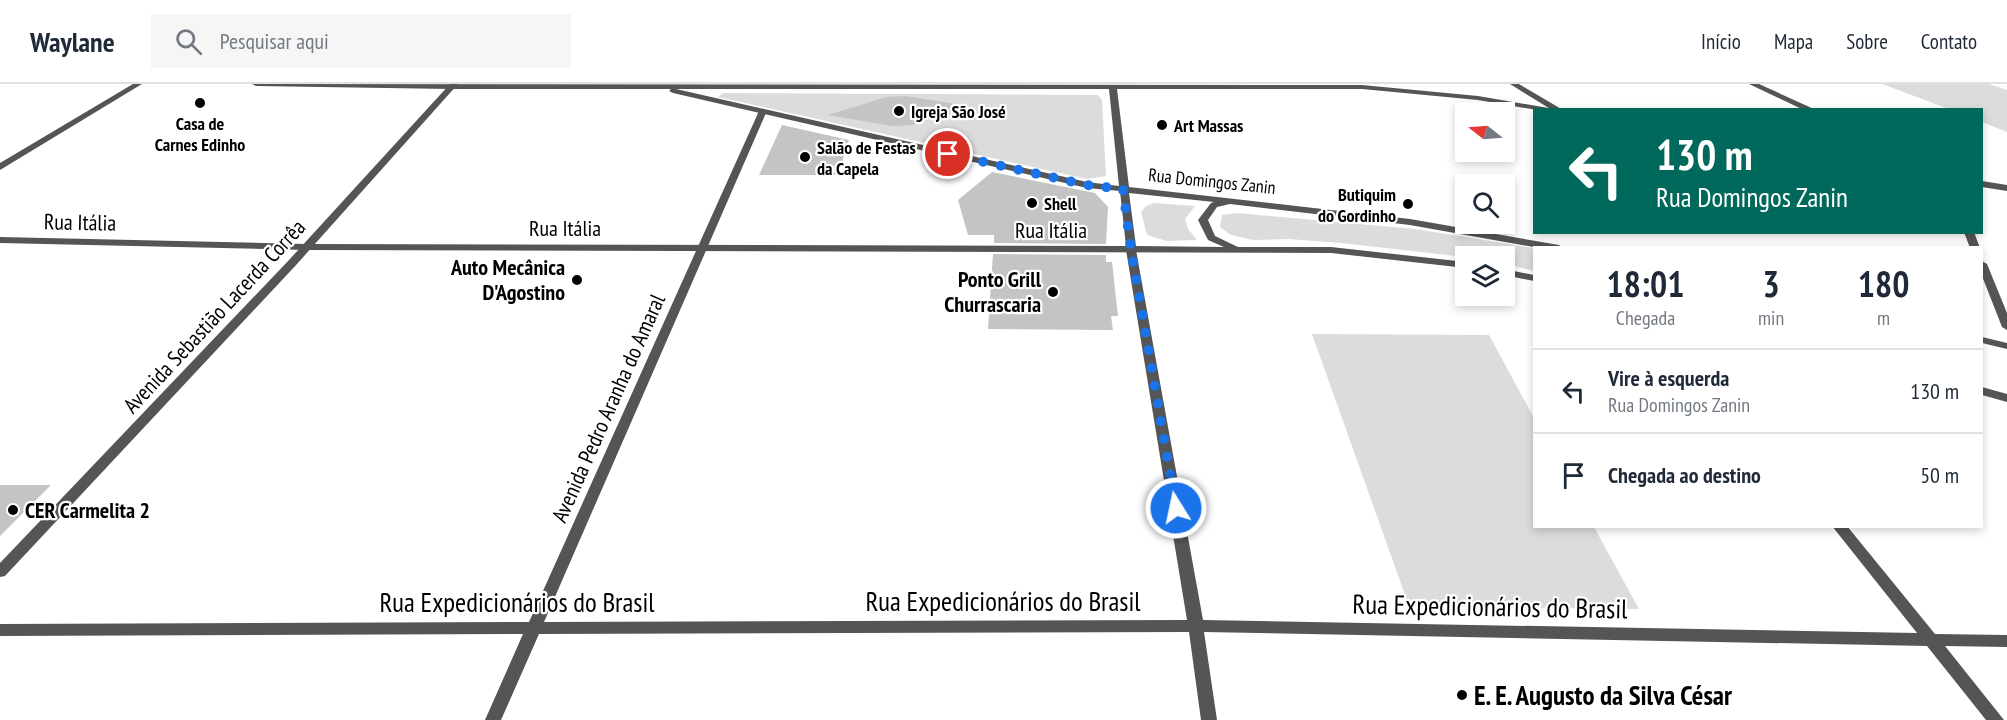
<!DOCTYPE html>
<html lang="pt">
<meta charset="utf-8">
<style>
body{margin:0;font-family:"PT Sans Narrow",sans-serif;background:#f6f6f7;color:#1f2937;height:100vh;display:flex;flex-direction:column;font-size:22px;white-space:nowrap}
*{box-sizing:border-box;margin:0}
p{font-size:20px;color:#747a83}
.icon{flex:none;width:33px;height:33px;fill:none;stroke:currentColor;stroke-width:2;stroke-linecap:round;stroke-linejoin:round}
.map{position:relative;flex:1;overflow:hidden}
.drawer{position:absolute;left:1533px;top:162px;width:450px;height:282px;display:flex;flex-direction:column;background:#fff;border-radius:0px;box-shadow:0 3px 9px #0003}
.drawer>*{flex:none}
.hud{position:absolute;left:1533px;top:24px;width:450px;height:126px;border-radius:0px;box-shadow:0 3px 9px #0003;background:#00695c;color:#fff;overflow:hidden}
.needle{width:39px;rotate:287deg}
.tools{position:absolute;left:1455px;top:18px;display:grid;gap:12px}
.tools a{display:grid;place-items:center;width:60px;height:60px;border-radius:0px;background:#fff;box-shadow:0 3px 9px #0003;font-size:30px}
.pin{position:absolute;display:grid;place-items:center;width:51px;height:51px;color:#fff;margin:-26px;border:3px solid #fff;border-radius:50%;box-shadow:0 2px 6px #0007}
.me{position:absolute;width:66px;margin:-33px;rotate:350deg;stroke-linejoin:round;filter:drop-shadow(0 0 4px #0008)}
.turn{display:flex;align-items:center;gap:21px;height:126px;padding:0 24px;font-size:27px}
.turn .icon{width:78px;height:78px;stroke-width:2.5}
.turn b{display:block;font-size:42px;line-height:51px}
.eta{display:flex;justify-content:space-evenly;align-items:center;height:102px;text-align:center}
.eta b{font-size:36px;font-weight:800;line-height:42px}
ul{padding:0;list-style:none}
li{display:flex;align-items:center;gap:18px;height:84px;padding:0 24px;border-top:2px solid #e0e1e3}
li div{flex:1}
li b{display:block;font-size:22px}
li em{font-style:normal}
header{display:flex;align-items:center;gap:36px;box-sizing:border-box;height:84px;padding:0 30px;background:#fff;border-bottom:2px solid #e0e1e3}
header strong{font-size:28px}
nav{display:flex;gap:33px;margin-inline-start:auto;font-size:21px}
.search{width:420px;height:54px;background:#f6f6f7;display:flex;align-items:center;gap:15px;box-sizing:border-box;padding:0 21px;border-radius:0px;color:#747a83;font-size:22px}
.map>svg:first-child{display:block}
</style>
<header>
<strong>Waylane</strong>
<div class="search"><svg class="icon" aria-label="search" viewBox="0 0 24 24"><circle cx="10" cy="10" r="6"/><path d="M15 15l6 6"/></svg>Pesquisar aqui</div>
<nav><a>Início</a><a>Mapa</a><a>Sobre</a><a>Contato</a></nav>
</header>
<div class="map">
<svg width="2007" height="636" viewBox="0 0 2007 636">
<rect width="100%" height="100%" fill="#fff"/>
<g fill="#dcdcdc">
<polygon points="1882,0 1989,0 2007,6 2007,48 1982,38 1982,26 1949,25"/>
<polygon points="723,9 1098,11 1102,16 1106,92 1087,95 718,13"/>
<polygon points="1154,119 1195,122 1185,135 1188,145 1197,156 1167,157 1147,151 1141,128 1146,122"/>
<polygon points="1237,129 1415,145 1534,164 1534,187 1505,180 1504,172 1465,173 1341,159 1289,155 1253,156 1231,151 1220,143 1222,131"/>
<polygon points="1312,250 1489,251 1534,334 1534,442 1594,443 1639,525 1409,522"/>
</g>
<g fill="#c4c4c4">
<polygon points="905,12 969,22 912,41 892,42 828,31 886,13"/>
<polygon points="782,41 849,56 838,91 759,91"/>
<polygon points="992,88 1095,109 1108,123 1106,160 994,159 994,151 968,151 958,116"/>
<polygon points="993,170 1106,171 1106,178 1112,178 1118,232 1111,232 1113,246 988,245"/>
<polygon points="0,401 51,401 0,452"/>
</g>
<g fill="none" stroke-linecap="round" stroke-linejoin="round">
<g fill="#555" fill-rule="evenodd">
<polygon points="133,0 142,0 0,86 0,79"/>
<polygon points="450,0 458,0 297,180 5,492 0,493 0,479 289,176"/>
<polygon points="1510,0 1519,0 1563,26 1552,26"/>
<polygon points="1749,0 1759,0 1816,26 1804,26"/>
<polygon points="759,27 766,29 544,538 1187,536 1126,166 1131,163 1136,166 1203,536 1917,549 1832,442 1847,442 1935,550 2007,551 2007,563 1945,562 2004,636 1986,636 1927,562 1204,548 1217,636 1201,636 1189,548 539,550 501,636 485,636 523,550 0,552 0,540 529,538"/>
<polygon points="1964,148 1974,148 1980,164 1970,164"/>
<polygon points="1982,177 1987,180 2007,229 2007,246 2002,243 1982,192"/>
</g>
<g fill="#555" fill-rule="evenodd">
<path d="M252,0L1362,1L1478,12L1560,26H1537L1478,16L1362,5H1117L1129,103L1410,135L1559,161L1564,164H1539L1410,141L1230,120L1217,123L1208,136L1215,152L1238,163H1331L1466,178V184L1331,169L306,166L0,159V153L306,160L1126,162L1120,107L1087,104L673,9L669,7L671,5H451L256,2ZM676,5H1109L1119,102L1087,98ZM1129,109L1214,118L1211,119L1198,136L1208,156L1224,163L1136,162Z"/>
<polygon points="1982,97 2007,101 2007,107 1982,103"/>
<polygon points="1504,185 1534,191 1534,197 1504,191"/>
<polygon points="1982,253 2007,259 2007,265 1982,259"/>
<polygon points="1982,303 2007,310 2007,318 1982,311"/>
</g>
</g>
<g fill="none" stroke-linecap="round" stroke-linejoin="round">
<polyline stroke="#1a73e8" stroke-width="10" stroke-dasharray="0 18" points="948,70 1087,101 1123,105 1131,166 1176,424"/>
</g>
<g fill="#000" stroke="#fff" stroke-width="2">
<circle cx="200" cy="19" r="6"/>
<circle cx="899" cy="27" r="6"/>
<circle cx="1162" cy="41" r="6"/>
<circle cx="805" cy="73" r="6"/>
<circle cx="1032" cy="119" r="6"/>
<circle cx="1408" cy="120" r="6"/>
<circle cx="577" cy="196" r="6"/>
<circle cx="1053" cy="208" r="6"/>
<circle cx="13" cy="426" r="6"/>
<circle cx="1462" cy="611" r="6"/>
</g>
<g text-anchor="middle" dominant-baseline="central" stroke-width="4.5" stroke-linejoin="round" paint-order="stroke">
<g font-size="18" font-weight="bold" fill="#000" stroke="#fff" text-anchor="start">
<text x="911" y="27">Igreja São José</text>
<text x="200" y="39" text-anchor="middle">Casa de<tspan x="200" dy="21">Carnes Edinho</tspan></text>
<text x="1174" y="41">Art Massas</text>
<text x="817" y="63">Salão de Festas<tspan x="817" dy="21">da Capela</tspan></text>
<text x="1396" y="110" text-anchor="end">Butiquim<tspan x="1396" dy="21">do Gordinho</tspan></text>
<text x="1044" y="119">Shell</text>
</g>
<g font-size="18" fill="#000" stroke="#fff">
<text transform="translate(1212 97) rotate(6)">Rua Domingos Zanin</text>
</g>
<g font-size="22" fill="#000" stroke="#fff">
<text transform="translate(80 138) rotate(1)">Rua Itália</text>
<text x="565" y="144">Rua Itália</text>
<text x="1051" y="146">Rua Itália</text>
<text transform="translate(214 232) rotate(-47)">Avenida Sebastião Lacerda Corrêa</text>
<text transform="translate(608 324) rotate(-66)">Avenida Pedro Aranha do Amaral</text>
</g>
<g font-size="22" font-weight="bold" fill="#000" stroke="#fff" text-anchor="end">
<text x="565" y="183">Auto Mecânica<tspan x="565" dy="25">D'Agostino</tspan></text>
<text x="1041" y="195">Ponto Grill<tspan x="1041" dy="25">Churrascaria</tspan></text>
<text x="25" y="426" text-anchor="start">CER Carmelita 2</text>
</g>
<g font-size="27" fill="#000" stroke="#fff">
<text x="1003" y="517">Rua Expedicionários do Brasil</text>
<text x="517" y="518">Rua Expedicionários do Brasil</text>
<text transform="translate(1490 522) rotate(1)">Rua Expedicionários do Brasil</text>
</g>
<g font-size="27" font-weight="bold" fill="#000" stroke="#fff" text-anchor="start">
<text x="1474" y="611">E. E. Augusto da Silva César</text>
</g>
</g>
</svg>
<div class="tools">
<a><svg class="needle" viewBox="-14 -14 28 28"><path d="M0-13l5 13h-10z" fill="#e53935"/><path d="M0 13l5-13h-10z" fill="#747a83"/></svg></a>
<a><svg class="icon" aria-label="search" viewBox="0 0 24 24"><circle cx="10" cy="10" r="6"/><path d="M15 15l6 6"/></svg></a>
<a><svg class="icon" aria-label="layers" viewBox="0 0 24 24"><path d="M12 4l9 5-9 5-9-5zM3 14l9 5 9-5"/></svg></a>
</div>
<div class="pin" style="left:948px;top:70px;background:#d93025"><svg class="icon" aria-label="arrive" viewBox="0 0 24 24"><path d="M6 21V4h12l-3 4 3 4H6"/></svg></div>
<svg class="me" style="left:1176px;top:424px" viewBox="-20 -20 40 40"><circle r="17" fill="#1a73e8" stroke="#fff" stroke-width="3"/><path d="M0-11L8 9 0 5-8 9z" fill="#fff"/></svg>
<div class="hud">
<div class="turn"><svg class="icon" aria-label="left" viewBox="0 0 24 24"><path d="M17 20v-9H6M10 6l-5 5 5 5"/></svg><div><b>130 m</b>Rua Domingos Zanin</div></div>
</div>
<section class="drawer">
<div class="eta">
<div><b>18:01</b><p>Chegada</p></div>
<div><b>3</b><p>min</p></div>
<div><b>180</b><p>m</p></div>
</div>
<ul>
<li><svg class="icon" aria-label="left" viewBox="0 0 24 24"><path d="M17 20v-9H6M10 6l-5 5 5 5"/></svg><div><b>Vire à esquerda</b><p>Rua Domingos Zanin</p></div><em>130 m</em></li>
<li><svg class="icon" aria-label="arrive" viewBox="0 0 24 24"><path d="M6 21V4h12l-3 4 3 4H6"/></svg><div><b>Chegada ao destino</b></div><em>50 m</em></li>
</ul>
</section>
</div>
